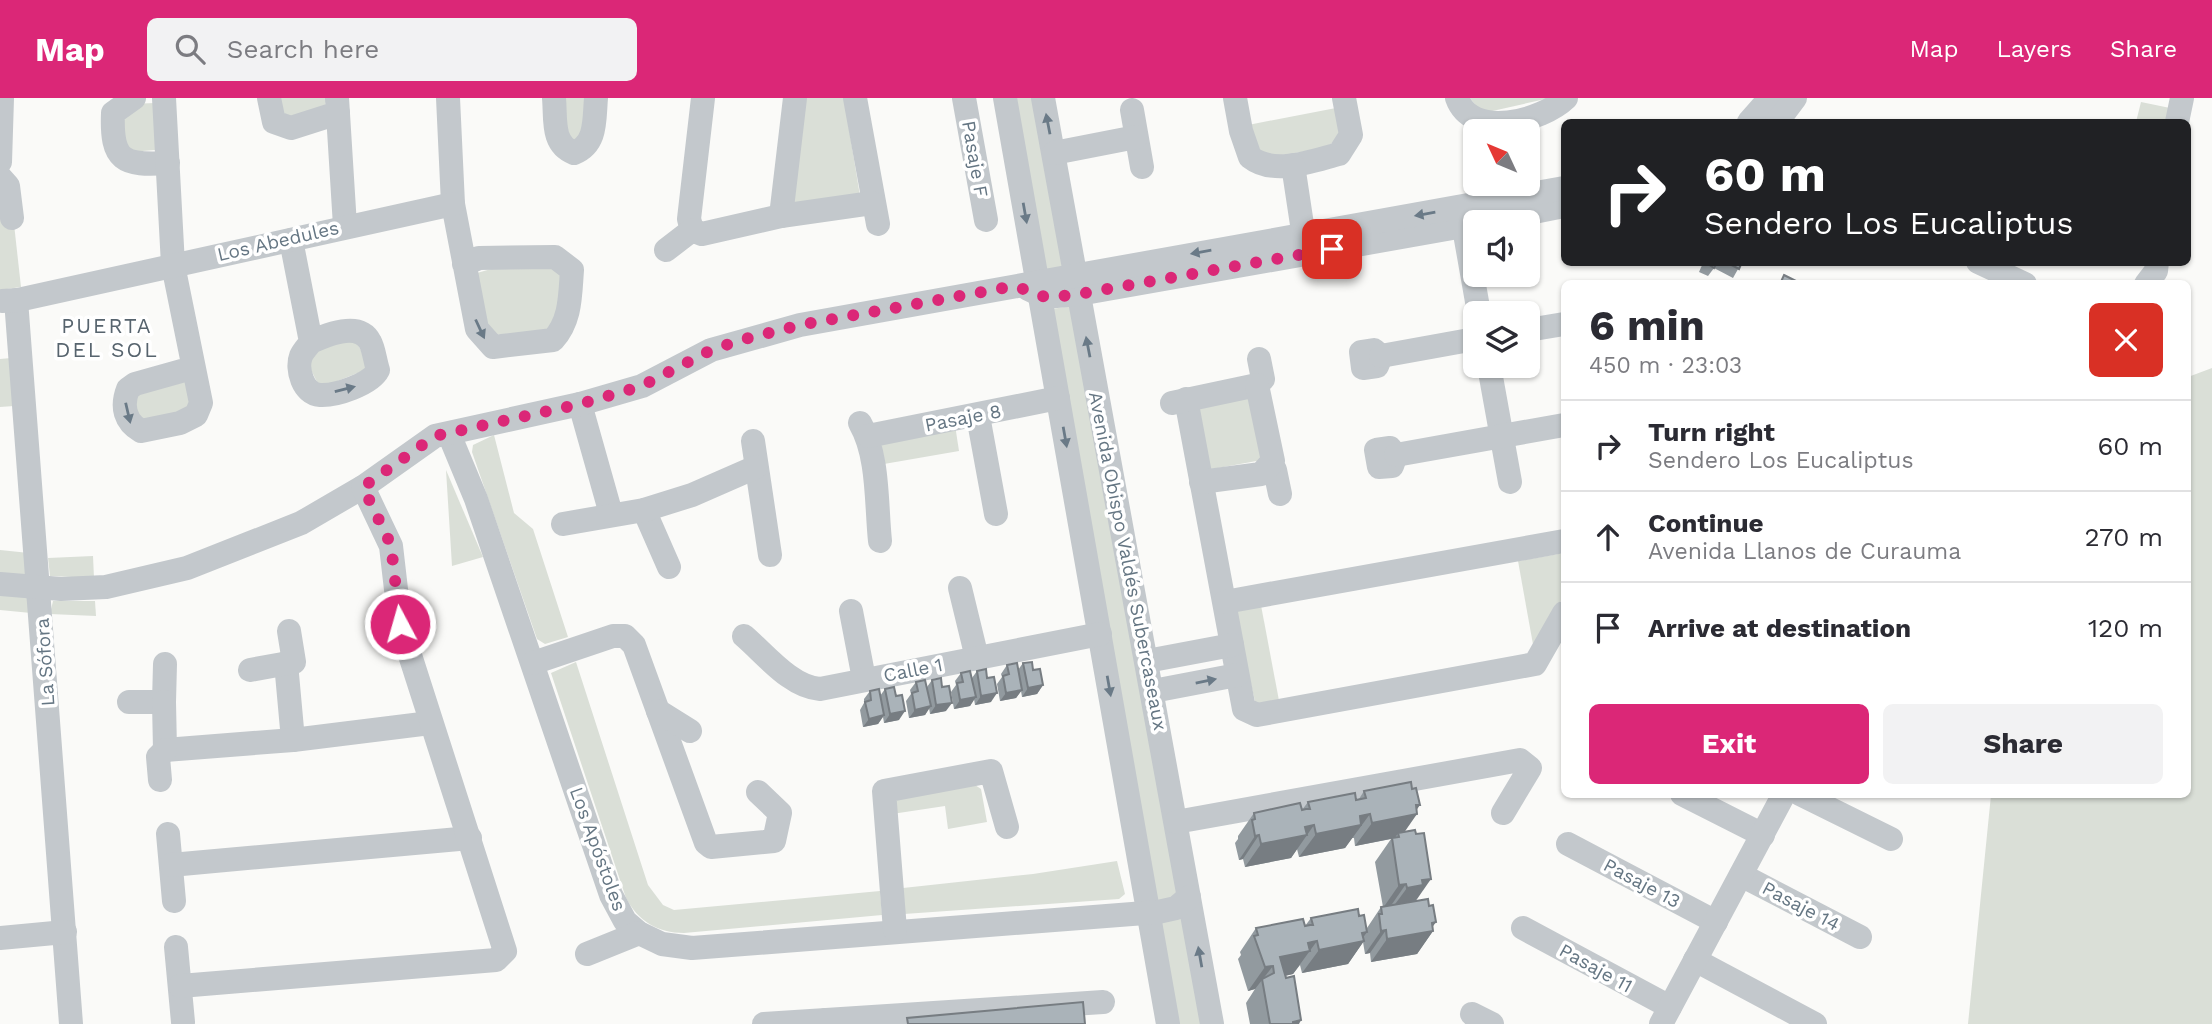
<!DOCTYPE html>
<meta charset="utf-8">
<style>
body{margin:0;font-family:"Work Sans",sans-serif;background:#f2f2f3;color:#2b2b33;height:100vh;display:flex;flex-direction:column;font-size:26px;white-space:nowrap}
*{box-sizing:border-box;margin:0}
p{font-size:23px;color:#7c7c81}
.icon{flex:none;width:38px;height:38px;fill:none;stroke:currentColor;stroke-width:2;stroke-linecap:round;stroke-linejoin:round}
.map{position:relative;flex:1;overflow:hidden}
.details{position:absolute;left:1561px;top:182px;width:630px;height:518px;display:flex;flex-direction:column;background:#fff;border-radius:10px;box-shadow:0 2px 5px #0004}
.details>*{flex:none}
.hud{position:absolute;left:1561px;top:21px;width:630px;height:147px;border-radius:10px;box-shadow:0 2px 5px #0004;background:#202124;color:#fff;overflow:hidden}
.needle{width:46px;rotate:314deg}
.tools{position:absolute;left:1463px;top:21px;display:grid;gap:14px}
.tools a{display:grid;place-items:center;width:77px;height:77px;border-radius:10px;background:#fff;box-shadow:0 2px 5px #0004;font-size:35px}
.pin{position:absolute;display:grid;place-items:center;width:60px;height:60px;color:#fff;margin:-30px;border-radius:14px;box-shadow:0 4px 10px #0006}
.me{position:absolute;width:77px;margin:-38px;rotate:354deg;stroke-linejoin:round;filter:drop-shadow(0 0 5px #0008)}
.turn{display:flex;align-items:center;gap:24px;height:147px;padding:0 28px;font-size:32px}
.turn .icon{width:91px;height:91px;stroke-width:2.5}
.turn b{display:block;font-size:49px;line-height:60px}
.round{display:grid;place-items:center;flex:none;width:74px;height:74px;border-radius:10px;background:#f2f2f3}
.summary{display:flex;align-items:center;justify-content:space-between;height:119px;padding:0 28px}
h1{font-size:42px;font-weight:700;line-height:52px}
.primary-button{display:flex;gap:14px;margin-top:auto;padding:14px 28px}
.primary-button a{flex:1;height:80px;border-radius:10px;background:#db2777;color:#fff;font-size:28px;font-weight:700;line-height:80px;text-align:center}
.primary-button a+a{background:#f2f2f3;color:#2b2b33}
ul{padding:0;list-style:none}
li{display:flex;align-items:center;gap:21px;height:91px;padding:0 28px;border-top:2px solid #e1e1e2}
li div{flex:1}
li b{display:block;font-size:26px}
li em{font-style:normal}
header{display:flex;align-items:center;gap:42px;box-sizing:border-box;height:98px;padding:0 35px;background:#db2777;color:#fff}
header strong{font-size:33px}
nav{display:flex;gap:38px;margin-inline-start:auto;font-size:24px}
.search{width:490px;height:63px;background:#f2f2f3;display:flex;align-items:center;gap:18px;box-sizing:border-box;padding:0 24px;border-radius:10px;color:#7c7c81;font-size:26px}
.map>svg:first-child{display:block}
</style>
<header>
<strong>Map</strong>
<div class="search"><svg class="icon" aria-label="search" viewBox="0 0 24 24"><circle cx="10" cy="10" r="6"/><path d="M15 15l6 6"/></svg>Search here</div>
<nav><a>Map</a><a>Layers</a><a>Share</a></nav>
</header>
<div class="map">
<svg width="2212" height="926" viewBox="0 0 2212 926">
<rect width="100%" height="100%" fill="#fafaf8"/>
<g fill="#dadfd7">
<polygon points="277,0 327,0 324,11 295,20 278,13"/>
<polygon points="560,0 590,0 585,36 572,48"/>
<polygon points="804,0 844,0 860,98 790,106"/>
<polygon points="1014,0 1033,0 1065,171 1045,174"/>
<polygon points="1470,0 1550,0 1488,14 1480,13"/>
<polygon points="2141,4 2170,10 2167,24 2136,24"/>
<polygon points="155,5 155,52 130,54 119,40 129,6"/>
<polygon points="1336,10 1340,32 1336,43 1322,51 1268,59 1262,57 1248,27"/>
<polygon points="0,92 14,126 21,189 0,192"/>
<polygon points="554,167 563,176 560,223 546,234 487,237 477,175 491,171"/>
<polygon points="1071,208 1201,926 1179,926 1052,211"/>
<polygon points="355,241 370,270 320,290 307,264 313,253"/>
<polygon points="11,260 14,308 0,309 0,261"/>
<polygon points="2212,270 2212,926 1968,926 1991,697 2188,696 2188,279"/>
<polygon points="183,278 190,285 189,315 142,325 133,319 136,290"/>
<polygon points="1249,299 1262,362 1207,372 1197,305"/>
<polygon points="955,327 959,353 884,366 880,340"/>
<polygon points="494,337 514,415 533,431 568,539 545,546 537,541 472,354 473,347"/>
<polygon points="446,372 483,459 452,468"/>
<polygon points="0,452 29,455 29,476 0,476"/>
<polygon points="1564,455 1564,497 1534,552 1518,463"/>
<polygon points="93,458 94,480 50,478 48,460"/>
<polygon points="0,492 27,494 31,515 0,512"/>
<polygon points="1260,502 1280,608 1257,612 1233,508"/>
<polygon points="53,503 95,503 96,518 50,516"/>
<path d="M576,564L648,787L663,807L674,812L880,793L882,817L684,835C658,835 638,823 626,800L551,575Z"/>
<polygon points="975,687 981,691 987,724 948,731 945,708 892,716 896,701"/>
<polygon points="1117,763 1125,796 1119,801 904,816 903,790 1033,776"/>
</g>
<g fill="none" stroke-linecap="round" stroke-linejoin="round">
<g stroke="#c3c8cc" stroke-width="24">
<path d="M134,0L113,15C111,63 123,68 168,65"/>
<path d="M164,0L173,167L201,305L196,317L180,325L141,333C125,324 121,309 128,291L135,286L192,270"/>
<polyline points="269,0 274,24 291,30 338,15"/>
<polyline points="337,0 345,128"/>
<path d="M448,0L453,106L477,231L493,249L553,242C571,222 570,198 572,172L555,159L479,160L464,166"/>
<path d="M554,0C556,21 551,46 574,55C597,46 594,22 596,0"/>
<polyline points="855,0 878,126"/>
<polyline points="964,0 986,122"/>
<polyline points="1005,0 1168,926"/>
<polyline points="1043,0 1212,926"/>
<path d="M1235,0L1241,33L1250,59C1274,78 1312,63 1339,56L1351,37L1344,0"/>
<path d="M1457,0C1472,42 1542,23 1566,0"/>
<polyline points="1132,12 1142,69"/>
<polyline points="1749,24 1770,0"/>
<polyline points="1777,24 1795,0"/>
<polyline points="2177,24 2182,0"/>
<polyline points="1054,55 1136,39"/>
<polyline points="0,64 2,0"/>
<polyline points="1293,67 1306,153"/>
<polyline points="0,79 8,88 12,120"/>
<polyline points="1461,113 1479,215"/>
<polyline points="781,118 795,0"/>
<polyline points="1485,124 1564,108"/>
<polyline points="692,132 689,121 703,0"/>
<path d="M291,142L311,244C308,248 303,253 301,258C296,271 303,296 320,297C336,298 371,286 378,272C375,263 374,251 370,244C359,223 326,237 311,244"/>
<polyline points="666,152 692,132 702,136 781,118 872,105"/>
<polyline points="1978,164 2025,186"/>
<polyline points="2146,186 2156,173 2157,164"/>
<polyline points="1028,191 1045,199 1079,196 1475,126"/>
<polyline points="16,202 71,926"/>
<polyline points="2,203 18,202 453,106"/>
<polyline points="1528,232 1564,226"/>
<polygon points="1374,252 1381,258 1377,268 1363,270 1361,254"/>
<polyline points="1381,258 1475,241"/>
<polyline points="1489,268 1510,384"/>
<polyline points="1186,301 1244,611 1257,617 1535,566 1564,515"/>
<polyline points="1172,305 1257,287 1263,281 1259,261"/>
<polyline points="580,306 611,416"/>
<polyline points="978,318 996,416"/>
<path d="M860,325C879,358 876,405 880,443"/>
<polyline points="449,336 476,401 611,797 625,823 639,835 662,846 692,850 1158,814 1176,810 1189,799"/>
<polyline points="868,338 1058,300"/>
<polyline points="753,343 770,457"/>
<polygon points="1390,350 1396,357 1392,368 1379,369 1376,352"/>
<polyline points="1396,357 1564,327"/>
<polyline points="1269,368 1275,372 1280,396"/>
<polyline points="1201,384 1261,376 1273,363 1257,287"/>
<polyline points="644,412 669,469"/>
<polyline points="563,426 644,412 692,397 756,369"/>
<polyline points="0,486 61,491 106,489 187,470 301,425 363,389 435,338 580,306 642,288 711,252 800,227 1564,90"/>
<polyline points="960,490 977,560"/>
<polyline points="1225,504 1564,443"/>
<polyline points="851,513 864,581"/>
<path d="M744,538C766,557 791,589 820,591L1100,536"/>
<polyline points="1147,563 1232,547"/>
<polyline points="286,565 293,642"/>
<polyline points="533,565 613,538 625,538 634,547 706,745 711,749 774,743 780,715 758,694"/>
<polyline points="250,572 294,564 289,533"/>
<polyline points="1153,593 1237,577"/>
<polyline points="129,604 164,604 165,566"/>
<polyline points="164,604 165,652 293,642 430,625"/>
<polyline points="658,613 690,633"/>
<polyline points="160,682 158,659 165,652"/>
<polyline points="1682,696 1763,737"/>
<polyline points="1800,696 1891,741"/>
<polyline points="1176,724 1520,662 1530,670 1503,715"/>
<polyline points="168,736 174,803"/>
<polyline points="1568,746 1716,824"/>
<polyline points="171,767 470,740"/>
<polyline points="1741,777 1860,839"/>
<polyline points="1523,830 1670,909"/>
<polyline points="895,832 884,693 991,673 1007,729"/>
<polyline points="0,840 65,834"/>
<polyline points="176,849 183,924"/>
<polyline points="587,856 639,835"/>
<polyline points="1695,862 1815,926"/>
<polyline points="180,888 496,862 505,853 400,526 391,448 363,389"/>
<polyline points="1472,916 1492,926"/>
<polyline points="764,926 826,922"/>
<polyline points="827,926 826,922 1103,904"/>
<polyline points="1661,926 1784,696"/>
</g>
</g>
<g fill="#929a9f">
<polygon points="1702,164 1742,164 1733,180 1714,170 1708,178 1699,174 1703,165"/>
<polygon points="1023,565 1033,572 1043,587 1037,596 1022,599 1021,593 1016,600 1000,603 997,586 1002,579 1001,576 1007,567 1018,572"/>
<polygon points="977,573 987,580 991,604 975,607 974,601 970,608 954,611 951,594 956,587 955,583 961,575 972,580"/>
<polygon points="932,582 942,589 946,613 930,616 929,610 925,617 909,620 906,603 911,596 910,592 916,584 927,589"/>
<polygon points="885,591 899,622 884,625 883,619 878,626 863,629 860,612 864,605 864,601 870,593 880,598"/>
<polygon points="1364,693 1416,711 1404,734 1416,803 1432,829 1433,833 1417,856 1371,864 1370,855 1365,856 1363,844 1348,866 1302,875 1300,867 1293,876 1285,878 1299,926 1250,926 1246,905 1255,891 1248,893 1238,861 1241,857 1240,854 1256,830 1305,828 1311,820 1359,818 1367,830 1381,809 1383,809 1375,764 1391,741 1355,748 1354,740 1352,740 1345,750 1299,759 1297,751 1291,760 1245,769 1243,761 1239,762 1235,745 1238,741 1238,738 1254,715 1302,712 1308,704 1359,701"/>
</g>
<g fill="#777d82">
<polygon points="1043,587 1037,596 1022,599 1028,590"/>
<polygon points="1022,592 1016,600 1000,603 1006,595"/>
<polygon points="997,595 991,604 975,607 981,598"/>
<polygon points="976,599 970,608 954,611 960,602"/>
<polygon points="952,605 946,613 930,616 936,607"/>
<polygon points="931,608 925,617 909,620 915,612"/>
<polygon points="905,613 899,622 884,625 890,616"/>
<polygon points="884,617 878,626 863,629 869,621"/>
<polygon points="1416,707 1420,707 1413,717 1417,716 1401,739 1398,735 1395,740 1355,748 1372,725"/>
<polygon points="1370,716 1345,750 1299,759 1316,736 1360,718"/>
<polygon points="1314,727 1291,760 1245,769 1261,746 1305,729"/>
<polygon points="1259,737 1243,761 1239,762 1255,738"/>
<polygon points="1431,781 1415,804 1390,813 1407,790 1422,782"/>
<polygon points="1406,786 1390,809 1383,810 1399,787"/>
<polygon points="1436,824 1429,834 1433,833 1417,856 1371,864 1387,841"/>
<polygon points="1386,832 1370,855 1365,856 1381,833"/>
<polygon points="1367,834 1360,844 1364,843 1348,866 1302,875 1319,852"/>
<polygon points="1317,843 1293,876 1270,881 1274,875 1280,859 1308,845"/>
<polygon points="1273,868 1255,891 1248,893 1265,869"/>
<polygon points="1301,922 1299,926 1291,926 1293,924"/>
</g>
<g fill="#aab3b9" stroke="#777d82" stroke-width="2">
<polygon points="1705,164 1717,164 1714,170"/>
<polygon points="1726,164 1742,164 1739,171"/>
<polygon points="1784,177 1800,185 1780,186"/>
<polygon points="1032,564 1033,572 1040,571 1043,587 1028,590 1023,565"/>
<polygon points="1017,565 1022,592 1006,595 1003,578 1009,576 1007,567"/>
<polygon points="986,571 987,580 994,579 997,595 981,598 977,573"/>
<polygon points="970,573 976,599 960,602 957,585 963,584 961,575"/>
<polygon points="941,580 942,589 949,588 952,605 936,607 932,582"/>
<polygon points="925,582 931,608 915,612 912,595 918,593 916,584"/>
<polygon points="894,589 896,598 902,597 905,613 890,616 885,591"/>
<polygon points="879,591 884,617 869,621 865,604 871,602 870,593"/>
<polygon points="1411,684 1412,691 1416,690 1420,707 1416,707 1417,716 1372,725 1370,716 1360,718 1361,727 1316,736 1314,727 1305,729 1307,737 1261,746 1259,737 1255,738 1252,722 1255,721 1254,715 1300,705 1302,712 1306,711 1310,711 1308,704 1355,695 1356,702 1366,700 1364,693"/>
<polygon points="1415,732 1416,736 1424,735 1431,781 1422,782 1423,787 1407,790 1406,786 1399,787 1392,740 1399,739 1398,735"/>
<polygon points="1428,801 1429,808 1433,807 1436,824 1432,825 1433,833 1387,841 1386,832 1381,833 1379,816 1382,816 1381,809"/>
<polygon points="1358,811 1359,818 1364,817 1367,834 1362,835 1364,843 1319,852 1317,843 1312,844 1308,845 1310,853 1280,859 1286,880 1294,878 1301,922 1293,924 1293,926 1270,926 1262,881 1274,875 1273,868 1265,869 1254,838 1258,837 1256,830 1303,821 1305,828 1310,827 1313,827 1311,820"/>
<polygon points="1083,904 1085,926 908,926 907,920"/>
</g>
<defs><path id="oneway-solid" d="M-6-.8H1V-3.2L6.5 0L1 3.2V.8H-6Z" transform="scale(1.75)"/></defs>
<g fill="#6a7a87">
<use href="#oneway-solid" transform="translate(1048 26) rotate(-101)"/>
<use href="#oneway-solid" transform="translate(1025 115) rotate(80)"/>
<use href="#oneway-solid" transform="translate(1425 116) rotate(170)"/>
<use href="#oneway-solid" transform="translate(1201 154) rotate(170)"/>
<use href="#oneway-solid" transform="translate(480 231) rotate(65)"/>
<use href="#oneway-solid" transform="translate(1088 249) rotate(-101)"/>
<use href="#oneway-solid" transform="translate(345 291) rotate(-14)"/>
<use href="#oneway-solid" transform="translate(128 315) rotate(77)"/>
<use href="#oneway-solid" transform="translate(1065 339) rotate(80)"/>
<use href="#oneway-solid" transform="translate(1206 583) rotate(-11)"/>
<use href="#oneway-solid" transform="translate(1109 588) rotate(80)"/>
<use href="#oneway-solid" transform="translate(1200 859) rotate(-100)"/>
</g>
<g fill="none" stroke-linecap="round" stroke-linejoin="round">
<polyline stroke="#db2777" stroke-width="12" stroke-dasharray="0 21.6" points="400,526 391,447 363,389 435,338 580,306 642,288 711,252 741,242 800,227 1015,188 1045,199 1074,197 1332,151"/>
</g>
<g text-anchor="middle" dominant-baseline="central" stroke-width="7" stroke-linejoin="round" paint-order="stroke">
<g font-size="19" fill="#657683" stroke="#fff">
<text transform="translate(975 61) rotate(80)">Pasaje F</text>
<text transform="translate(278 143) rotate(-13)">Los Abedules</text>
<text transform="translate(963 320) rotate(-11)">Pasaje 8</text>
<text transform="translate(1128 463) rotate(79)">Avenida Obispo Valdés Subercaseaux</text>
<text transform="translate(45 564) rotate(-94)">La Sófora</text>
<text transform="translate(913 572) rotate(-11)">Calle 1</text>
<text transform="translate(598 751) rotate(70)">Los Apóstoles</text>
<text transform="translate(1642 785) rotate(28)">Pasaje 13</text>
<text transform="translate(1801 808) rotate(28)">Pasaje 14</text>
<text transform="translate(1596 870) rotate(29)">Pasaje 11</text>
</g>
<g font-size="21" letter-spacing="2" fill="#57646e" stroke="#fff">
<text x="107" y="227">PUERTA<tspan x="107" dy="24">DEL SOL</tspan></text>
</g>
</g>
</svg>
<div class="tools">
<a><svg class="needle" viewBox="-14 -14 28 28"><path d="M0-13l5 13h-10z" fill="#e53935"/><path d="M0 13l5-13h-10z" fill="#7c7c81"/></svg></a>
<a><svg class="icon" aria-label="sound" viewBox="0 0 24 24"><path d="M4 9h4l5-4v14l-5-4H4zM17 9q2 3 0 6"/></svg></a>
<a><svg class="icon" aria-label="layers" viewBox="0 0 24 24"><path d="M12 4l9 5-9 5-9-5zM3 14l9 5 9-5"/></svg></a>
</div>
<div class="pin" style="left:1332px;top:151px;background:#d93025"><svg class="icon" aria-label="arrive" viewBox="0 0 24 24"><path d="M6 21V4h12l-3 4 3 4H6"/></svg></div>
<svg class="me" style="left:400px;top:526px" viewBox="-20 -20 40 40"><circle r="17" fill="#db2777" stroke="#fff" stroke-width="3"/><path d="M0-11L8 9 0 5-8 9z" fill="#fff"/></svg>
<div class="hud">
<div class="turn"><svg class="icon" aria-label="right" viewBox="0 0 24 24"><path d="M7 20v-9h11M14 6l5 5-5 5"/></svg><div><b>60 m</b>Sendero Los Eucaliptus</div></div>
</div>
<section class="details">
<div class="summary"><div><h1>6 min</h1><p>450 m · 23:03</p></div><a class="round" style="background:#d93025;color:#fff"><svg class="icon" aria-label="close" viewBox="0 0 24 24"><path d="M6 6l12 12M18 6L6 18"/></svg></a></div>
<ul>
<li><svg class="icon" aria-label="right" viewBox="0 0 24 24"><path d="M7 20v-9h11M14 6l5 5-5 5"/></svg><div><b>Turn right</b><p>Sendero Los Eucaliptus</p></div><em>60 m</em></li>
<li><svg class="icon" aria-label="ahead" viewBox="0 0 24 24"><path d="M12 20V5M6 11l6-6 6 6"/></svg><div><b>Continue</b><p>Avenida Llanos de Curauma</p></div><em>270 m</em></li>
<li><svg class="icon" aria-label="arrive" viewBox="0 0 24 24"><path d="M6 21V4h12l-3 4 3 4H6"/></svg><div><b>Arrive at destination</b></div><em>120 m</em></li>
</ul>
<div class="primary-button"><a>Exit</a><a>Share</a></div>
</section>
</div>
